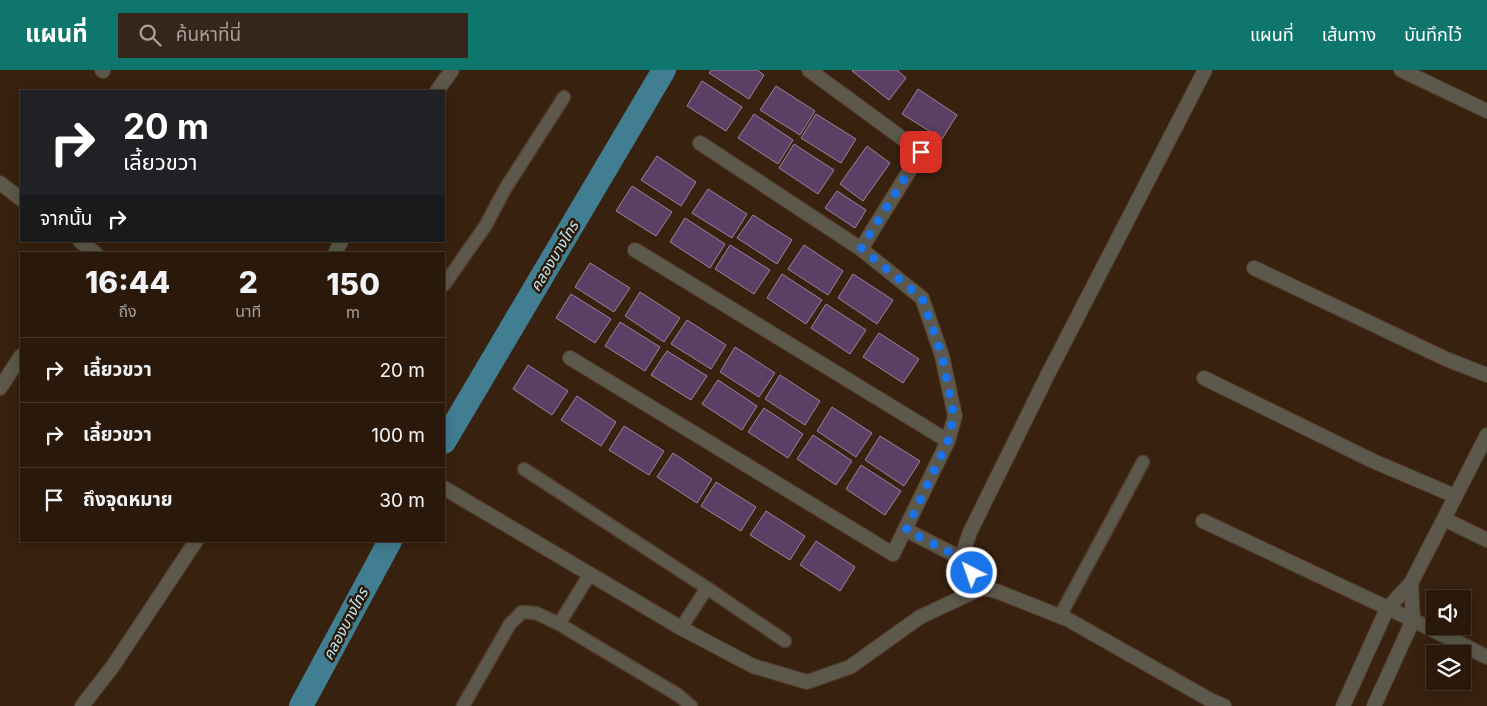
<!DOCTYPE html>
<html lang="th">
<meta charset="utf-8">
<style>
body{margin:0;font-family:Inter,"Noto Sans Thai",sans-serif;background:#362619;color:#f1f3f6;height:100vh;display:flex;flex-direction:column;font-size:19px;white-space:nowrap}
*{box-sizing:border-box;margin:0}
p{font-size:16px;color:#a5a09d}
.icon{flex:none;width:28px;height:28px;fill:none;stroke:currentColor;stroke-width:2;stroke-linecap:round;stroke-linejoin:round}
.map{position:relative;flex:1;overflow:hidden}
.details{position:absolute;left:20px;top:182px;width:425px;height:290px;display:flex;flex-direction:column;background:#2a190b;border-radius:0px;box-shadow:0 2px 12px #0003,0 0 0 1px #46382c}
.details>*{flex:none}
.top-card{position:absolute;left:20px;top:20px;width:425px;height:152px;border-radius:0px;box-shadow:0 2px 12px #0003,0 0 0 1px #46382c;background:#202124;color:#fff;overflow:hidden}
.buttons{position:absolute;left:1426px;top:520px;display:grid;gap:10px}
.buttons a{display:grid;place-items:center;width:45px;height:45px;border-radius:0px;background:#2a190b;box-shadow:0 2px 12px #0003,0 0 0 1px #46382c;font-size:25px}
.pin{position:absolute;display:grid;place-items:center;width:42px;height:42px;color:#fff;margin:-21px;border-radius:10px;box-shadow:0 2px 8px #0006}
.me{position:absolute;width:55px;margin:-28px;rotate:319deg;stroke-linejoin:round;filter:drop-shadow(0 0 4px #0008)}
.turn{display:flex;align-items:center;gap:18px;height:105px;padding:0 20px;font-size:22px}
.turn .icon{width:65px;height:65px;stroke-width:2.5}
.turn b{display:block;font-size:35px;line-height:42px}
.then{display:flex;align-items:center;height:48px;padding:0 20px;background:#0003;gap:10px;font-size:19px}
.eta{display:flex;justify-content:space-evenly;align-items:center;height:85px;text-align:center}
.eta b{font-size:30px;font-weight:800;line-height:35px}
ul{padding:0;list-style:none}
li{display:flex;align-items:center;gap:15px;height:65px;padding:0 20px;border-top:1px solid #46382c}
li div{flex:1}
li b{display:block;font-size:19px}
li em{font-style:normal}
header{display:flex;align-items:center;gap:30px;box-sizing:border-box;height:70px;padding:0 25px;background:#0f766e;color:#fff}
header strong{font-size:24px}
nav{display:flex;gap:28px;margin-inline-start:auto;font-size:18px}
.search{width:350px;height:45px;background:#362619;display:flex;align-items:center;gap:12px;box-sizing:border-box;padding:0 18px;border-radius:0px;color:#a5a09d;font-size:19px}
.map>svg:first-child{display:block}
</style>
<header>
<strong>แผนที่</strong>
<div class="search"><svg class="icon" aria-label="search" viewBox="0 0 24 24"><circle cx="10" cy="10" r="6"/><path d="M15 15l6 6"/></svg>ค้นหาที่นี่</div>
<nav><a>แผนที่</a><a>เส้นทาง</a><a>บันทึกไว้</a></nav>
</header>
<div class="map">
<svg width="1487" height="636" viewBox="0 0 1487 636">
<rect width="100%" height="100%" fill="#38210f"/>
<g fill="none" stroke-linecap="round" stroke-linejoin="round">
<g stroke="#417e91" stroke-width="24">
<polyline points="444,372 664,0"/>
<polyline points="301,636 390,471"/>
</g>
</g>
<g fill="#5c3f64" stroke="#9a849f">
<polygon points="711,0 757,0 764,5 749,29 709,3"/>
<polygon points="853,0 897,0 906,8 889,30 852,1"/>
<polygon points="702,11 742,37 726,61 687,36"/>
<polygon points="776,16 815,41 800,65 760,40"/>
<polygon points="918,19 957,45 942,69 902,44"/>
<polygon points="754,44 793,70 778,94 738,68"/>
<polygon points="816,44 856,69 841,93 801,68"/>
<polygon points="794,74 834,100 818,124 779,98"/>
<polygon points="867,76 890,93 863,131 840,114"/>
<polygon points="657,86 696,112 681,136 641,110"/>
<polygon points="632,116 672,142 656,166 616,141"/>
<polygon points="708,119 747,144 732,168 692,143"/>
<polygon points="837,121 866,140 855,158 825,138"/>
<polygon points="753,145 792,170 777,194 737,168"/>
<polygon points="685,148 725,174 710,198 670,172"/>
<polygon points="730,175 770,200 754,224 715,199"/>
<polygon points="804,175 843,201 828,225 788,199"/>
<polygon points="590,193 630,218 614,242 575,217"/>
<polygon points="782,204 822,230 806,254 767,228"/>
<polygon points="853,204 893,230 877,254 838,228"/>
<polygon points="640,222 680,248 664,272 625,246"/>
<polygon points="571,224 611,249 595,273 556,248"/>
<polygon points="826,234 866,260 850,284 811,258"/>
<polygon points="687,250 726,275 711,299 671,274"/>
<polygon points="620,252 660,277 645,301 605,276"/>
<polygon points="879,263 919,289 903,313 863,287"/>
<polygon points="735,277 775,303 759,327 720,302"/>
<polygon points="667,281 707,306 691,330 651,305"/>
<polygon points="528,295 568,321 552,345 513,319"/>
<polygon points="780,305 820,331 805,355 765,329"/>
<polygon points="718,310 757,336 742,360 702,334"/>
<polygon points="577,326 616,352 601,376 561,350"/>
<polygon points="832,337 872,363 856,387 817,361"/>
<polygon points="764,338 803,364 788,388 748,362"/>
<polygon points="624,356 664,381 649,405 609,380"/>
<polygon points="813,365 852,391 836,415 797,389"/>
<polygon points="880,366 920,391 904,416 865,390"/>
<polygon points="673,383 712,409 697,433 657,407"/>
<polygon points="861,395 901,421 885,445 846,419"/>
<polygon points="716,412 756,437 741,461 701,436"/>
<polygon points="766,441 805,466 790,490 750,465"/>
<polygon points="816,471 855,497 840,521 800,495"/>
</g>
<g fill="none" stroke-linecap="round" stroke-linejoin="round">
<g stroke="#523c2b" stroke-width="15">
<g id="service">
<polyline points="444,215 486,155 505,119 564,27"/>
<polyline points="524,399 707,518 785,571"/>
<polyline points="1060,546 1143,392"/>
<polyline points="559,554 678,625 691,636"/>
<polyline points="681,558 707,518"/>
<polyline points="463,636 510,554 522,542 536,543 559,554 590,504"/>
</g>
</g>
<g stroke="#523c2b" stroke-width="16">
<g id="minor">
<polyline points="102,0 103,1"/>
<polyline points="809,0 921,82 861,179"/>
<polyline points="1401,0 1487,41"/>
<polyline points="437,21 452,0"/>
<polyline points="635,180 948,371"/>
<polyline points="335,184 341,171"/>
<polyline points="1254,198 1446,289 1487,305"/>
<polyline points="570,288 893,484 948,371 955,346 942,286 922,228 861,179 700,73"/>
<polyline points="1204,308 1373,391 1455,426"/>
<polyline points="0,318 21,286"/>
<polyline points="1444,449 1487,470"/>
<polyline points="1203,451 1413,550 1487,587"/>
<polyline points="906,460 961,488"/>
<polyline points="982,518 961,488 970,462 1048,304 1205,0"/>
<polyline points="82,636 113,596 196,471"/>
<polyline points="1343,636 1387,539 1411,513 1487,365"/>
<polyline points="1374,636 1413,550 1411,513"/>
</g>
</g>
<g stroke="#523c2b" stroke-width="16">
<g id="tertiary">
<polyline points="0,113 21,129"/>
<polyline points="80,171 96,184"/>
<polyline points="444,418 681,558 753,596 807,612 850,597 920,547 982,518 996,521 1067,549 1212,631 1224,636"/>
</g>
</g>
<use href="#service" stroke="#5c584b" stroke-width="12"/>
<use href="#minor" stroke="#5c584b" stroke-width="14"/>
<use href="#tertiary" stroke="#5c584b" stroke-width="14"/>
</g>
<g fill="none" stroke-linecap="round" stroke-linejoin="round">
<polyline stroke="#1a73e8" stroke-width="9" stroke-dasharray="0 16.2" points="921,82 861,178 922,228 942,286 954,346 948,371 906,460 961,488 972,503"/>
</g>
<g text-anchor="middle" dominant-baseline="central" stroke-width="5" stroke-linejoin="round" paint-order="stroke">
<g font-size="15" font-style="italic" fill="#b7ecfe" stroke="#2d1805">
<text transform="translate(554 186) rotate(-59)">คลองบางไทร</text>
<text transform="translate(345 554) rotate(-62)">คลองบางไทร</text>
</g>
</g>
</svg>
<div class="buttons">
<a><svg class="icon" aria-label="sound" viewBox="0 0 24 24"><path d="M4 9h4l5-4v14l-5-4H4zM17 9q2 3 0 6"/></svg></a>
<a><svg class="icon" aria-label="layers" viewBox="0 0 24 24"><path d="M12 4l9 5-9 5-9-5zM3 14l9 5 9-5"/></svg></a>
</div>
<div class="pin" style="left:921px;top:82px;background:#d93025"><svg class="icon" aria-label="arrive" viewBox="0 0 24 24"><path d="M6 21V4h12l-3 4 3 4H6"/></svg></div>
<svg class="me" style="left:972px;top:503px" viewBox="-20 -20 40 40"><circle r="17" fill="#1a73e8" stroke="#fff" stroke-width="3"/><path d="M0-11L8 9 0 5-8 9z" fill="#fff"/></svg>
<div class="top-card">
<div class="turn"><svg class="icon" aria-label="right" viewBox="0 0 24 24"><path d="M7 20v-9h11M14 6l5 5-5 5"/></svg><div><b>20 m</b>เลี้ยวขวา</div></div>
<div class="then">จากนั้น<svg class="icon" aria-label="right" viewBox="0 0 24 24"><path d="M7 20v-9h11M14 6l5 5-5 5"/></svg></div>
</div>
<section class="details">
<div class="eta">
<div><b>16:44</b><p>ถึง</p></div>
<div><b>2</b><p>นาที</p></div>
<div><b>150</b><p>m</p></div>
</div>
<ul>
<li><svg class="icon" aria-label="right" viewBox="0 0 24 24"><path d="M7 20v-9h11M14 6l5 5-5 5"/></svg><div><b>เลี้ยวขวา</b></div><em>20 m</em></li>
<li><svg class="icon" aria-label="right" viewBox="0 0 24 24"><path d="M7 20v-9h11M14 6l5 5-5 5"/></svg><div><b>เลี้ยวขวา</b></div><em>100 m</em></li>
<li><svg class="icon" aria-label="arrive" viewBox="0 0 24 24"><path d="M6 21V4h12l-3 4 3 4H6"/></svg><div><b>ถึงจุดหมาย</b></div><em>30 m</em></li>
</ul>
</section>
</div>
